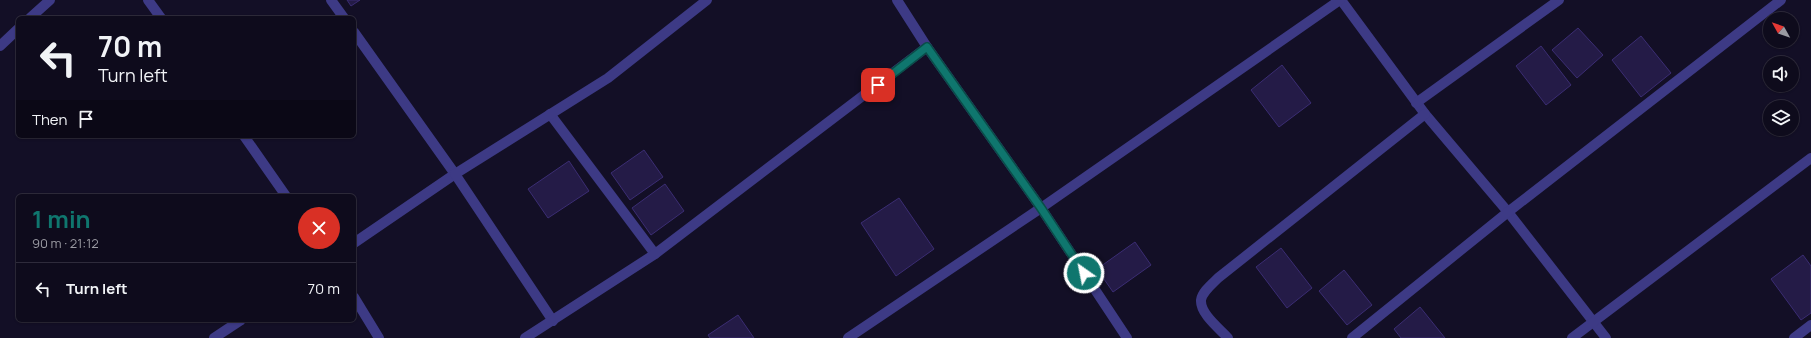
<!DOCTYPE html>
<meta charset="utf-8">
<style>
body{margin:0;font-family:Manrope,sans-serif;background:#171425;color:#f1f3f6;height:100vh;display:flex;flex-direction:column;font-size:15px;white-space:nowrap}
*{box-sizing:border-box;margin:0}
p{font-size:13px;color:#9b9ba3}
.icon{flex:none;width:22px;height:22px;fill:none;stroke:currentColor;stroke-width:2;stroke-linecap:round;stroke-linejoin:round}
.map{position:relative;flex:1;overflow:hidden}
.sheet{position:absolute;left:16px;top:194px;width:340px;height:128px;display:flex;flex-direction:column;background:#0e0b1c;border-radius:6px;box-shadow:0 1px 3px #0004,0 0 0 1px #2e2b3b}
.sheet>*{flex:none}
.hud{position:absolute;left:16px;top:16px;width:340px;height:122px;border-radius:6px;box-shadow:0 1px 3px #0004,0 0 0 1px #2e2b3b;background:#0e0b1c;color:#f1f3f6;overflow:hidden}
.needle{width:26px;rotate:310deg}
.fabs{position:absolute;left:1763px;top:12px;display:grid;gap:8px}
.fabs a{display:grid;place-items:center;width:36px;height:36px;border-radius:50%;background:#0e0b1c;box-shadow:0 1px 3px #0004,0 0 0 1px #2e2b3b;font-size:20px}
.pin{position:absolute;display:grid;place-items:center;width:34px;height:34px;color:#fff;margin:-17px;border-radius:8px;box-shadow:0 2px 6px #0006}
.me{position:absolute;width:44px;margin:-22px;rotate:327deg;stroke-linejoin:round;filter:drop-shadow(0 0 3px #0008)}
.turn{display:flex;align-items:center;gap:14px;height:84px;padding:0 16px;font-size:18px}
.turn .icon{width:52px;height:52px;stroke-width:2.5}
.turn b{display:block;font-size:28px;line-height:34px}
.then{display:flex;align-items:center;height:38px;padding:0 16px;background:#0003;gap:8px;font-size:15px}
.round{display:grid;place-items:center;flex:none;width:42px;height:42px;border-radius:21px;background:#171425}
.headline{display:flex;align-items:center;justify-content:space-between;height:68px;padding:0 16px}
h1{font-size:24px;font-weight:700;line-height:30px;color:#0f766e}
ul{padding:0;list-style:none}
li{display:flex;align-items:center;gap:12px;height:52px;padding:0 16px;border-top:1px solid #2e2b3b}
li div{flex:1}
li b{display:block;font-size:15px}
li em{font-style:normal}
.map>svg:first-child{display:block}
</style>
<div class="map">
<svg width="1811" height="338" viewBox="0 0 1811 338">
<rect width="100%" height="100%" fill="#130f26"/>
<g fill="#241b47" stroke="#3b2d73">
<polygon points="347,0 360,0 351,6"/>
<polygon points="1578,28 1603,55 1577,78 1552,50"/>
<polygon points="1641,36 1671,73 1641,97 1612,60"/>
<polygon points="1541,46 1571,85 1546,105 1516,66"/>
<polygon points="1282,65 1311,103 1279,127 1251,90"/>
<polygon points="644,150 663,177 630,200 611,173"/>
<polygon points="569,161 589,191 548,218 528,189"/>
<polygon points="665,184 684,211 651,235 632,208"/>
<polygon points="899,198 934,249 896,276 861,223"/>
<polygon points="1135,242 1151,265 1113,292 1097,269"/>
<polygon points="1281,248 1312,288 1287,308 1256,267"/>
<polygon points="1803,255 1811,266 1811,313 1801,320 1771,279"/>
<polygon points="1344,270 1372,305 1347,325 1319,291"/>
<polygon points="1420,307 1445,338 1401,338 1394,329"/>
<polygon points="738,315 754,338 710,338 708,335"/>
</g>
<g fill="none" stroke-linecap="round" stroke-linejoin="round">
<g stroke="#3d3a85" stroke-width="10">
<polyline points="148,0 161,18"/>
<polyline points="331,0 344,18"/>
<polyline points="1341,0 1425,114 1508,212 1606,338"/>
<polyline points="30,18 50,0"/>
<polyline points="354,32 455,174 354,243"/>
<polyline points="0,46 18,29"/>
<polyline points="1416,103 1559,0"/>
<polyline points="550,114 655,254"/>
<polyline points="244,136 286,196"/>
<polyline points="354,297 379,338"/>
<polyline points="553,321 455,174 608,78 707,0"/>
<polyline points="214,338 241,320"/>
<polyline points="525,338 655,254 927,47"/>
<polyline points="848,338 1041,208 927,47 897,0"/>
<polyline points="1127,338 1041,208 1340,0"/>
<path d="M1228,338C1220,329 1200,314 1201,300C1202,292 1212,284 1218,278L1425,114"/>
<polyline points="1352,338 1508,212 1781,0"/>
<polyline points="1572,338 1811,158"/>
<polyline points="1794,338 1811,325"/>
</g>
</g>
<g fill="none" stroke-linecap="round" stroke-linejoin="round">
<g stroke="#0a4d48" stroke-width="10">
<polyline id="route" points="878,85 927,47 1041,208 1084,273"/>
</g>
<use href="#route" stroke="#0f766e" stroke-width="7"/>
</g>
</svg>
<div class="fabs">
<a><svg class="needle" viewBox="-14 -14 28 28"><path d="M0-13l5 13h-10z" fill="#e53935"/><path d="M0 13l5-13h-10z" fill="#9b9ba3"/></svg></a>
<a><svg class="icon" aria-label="sound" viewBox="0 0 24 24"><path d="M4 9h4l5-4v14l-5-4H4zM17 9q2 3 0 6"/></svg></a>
<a><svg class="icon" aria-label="layers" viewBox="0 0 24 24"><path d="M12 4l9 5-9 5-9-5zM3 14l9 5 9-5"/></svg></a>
</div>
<div class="pin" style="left:878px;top:85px;background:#d93025"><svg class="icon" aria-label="arrive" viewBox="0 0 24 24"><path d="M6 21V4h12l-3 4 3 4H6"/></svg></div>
<svg class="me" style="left:1084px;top:273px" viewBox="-20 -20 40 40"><circle r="17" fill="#0f766e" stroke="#fff" stroke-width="3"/><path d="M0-11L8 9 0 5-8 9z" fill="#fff"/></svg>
<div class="hud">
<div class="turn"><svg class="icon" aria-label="left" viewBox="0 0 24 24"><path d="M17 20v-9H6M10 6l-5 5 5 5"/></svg><div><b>70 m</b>Turn left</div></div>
<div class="then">Then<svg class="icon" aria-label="arrive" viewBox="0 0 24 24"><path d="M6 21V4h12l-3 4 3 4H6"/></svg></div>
</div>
<section class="sheet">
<div class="headline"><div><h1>1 min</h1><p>90 m · 21:12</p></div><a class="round" style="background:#d93025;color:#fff"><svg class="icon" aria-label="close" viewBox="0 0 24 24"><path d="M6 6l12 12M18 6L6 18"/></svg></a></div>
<ul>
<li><svg class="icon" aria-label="left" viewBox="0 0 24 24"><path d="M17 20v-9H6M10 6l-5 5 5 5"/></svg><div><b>Turn left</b></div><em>70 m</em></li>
</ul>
</section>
</div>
